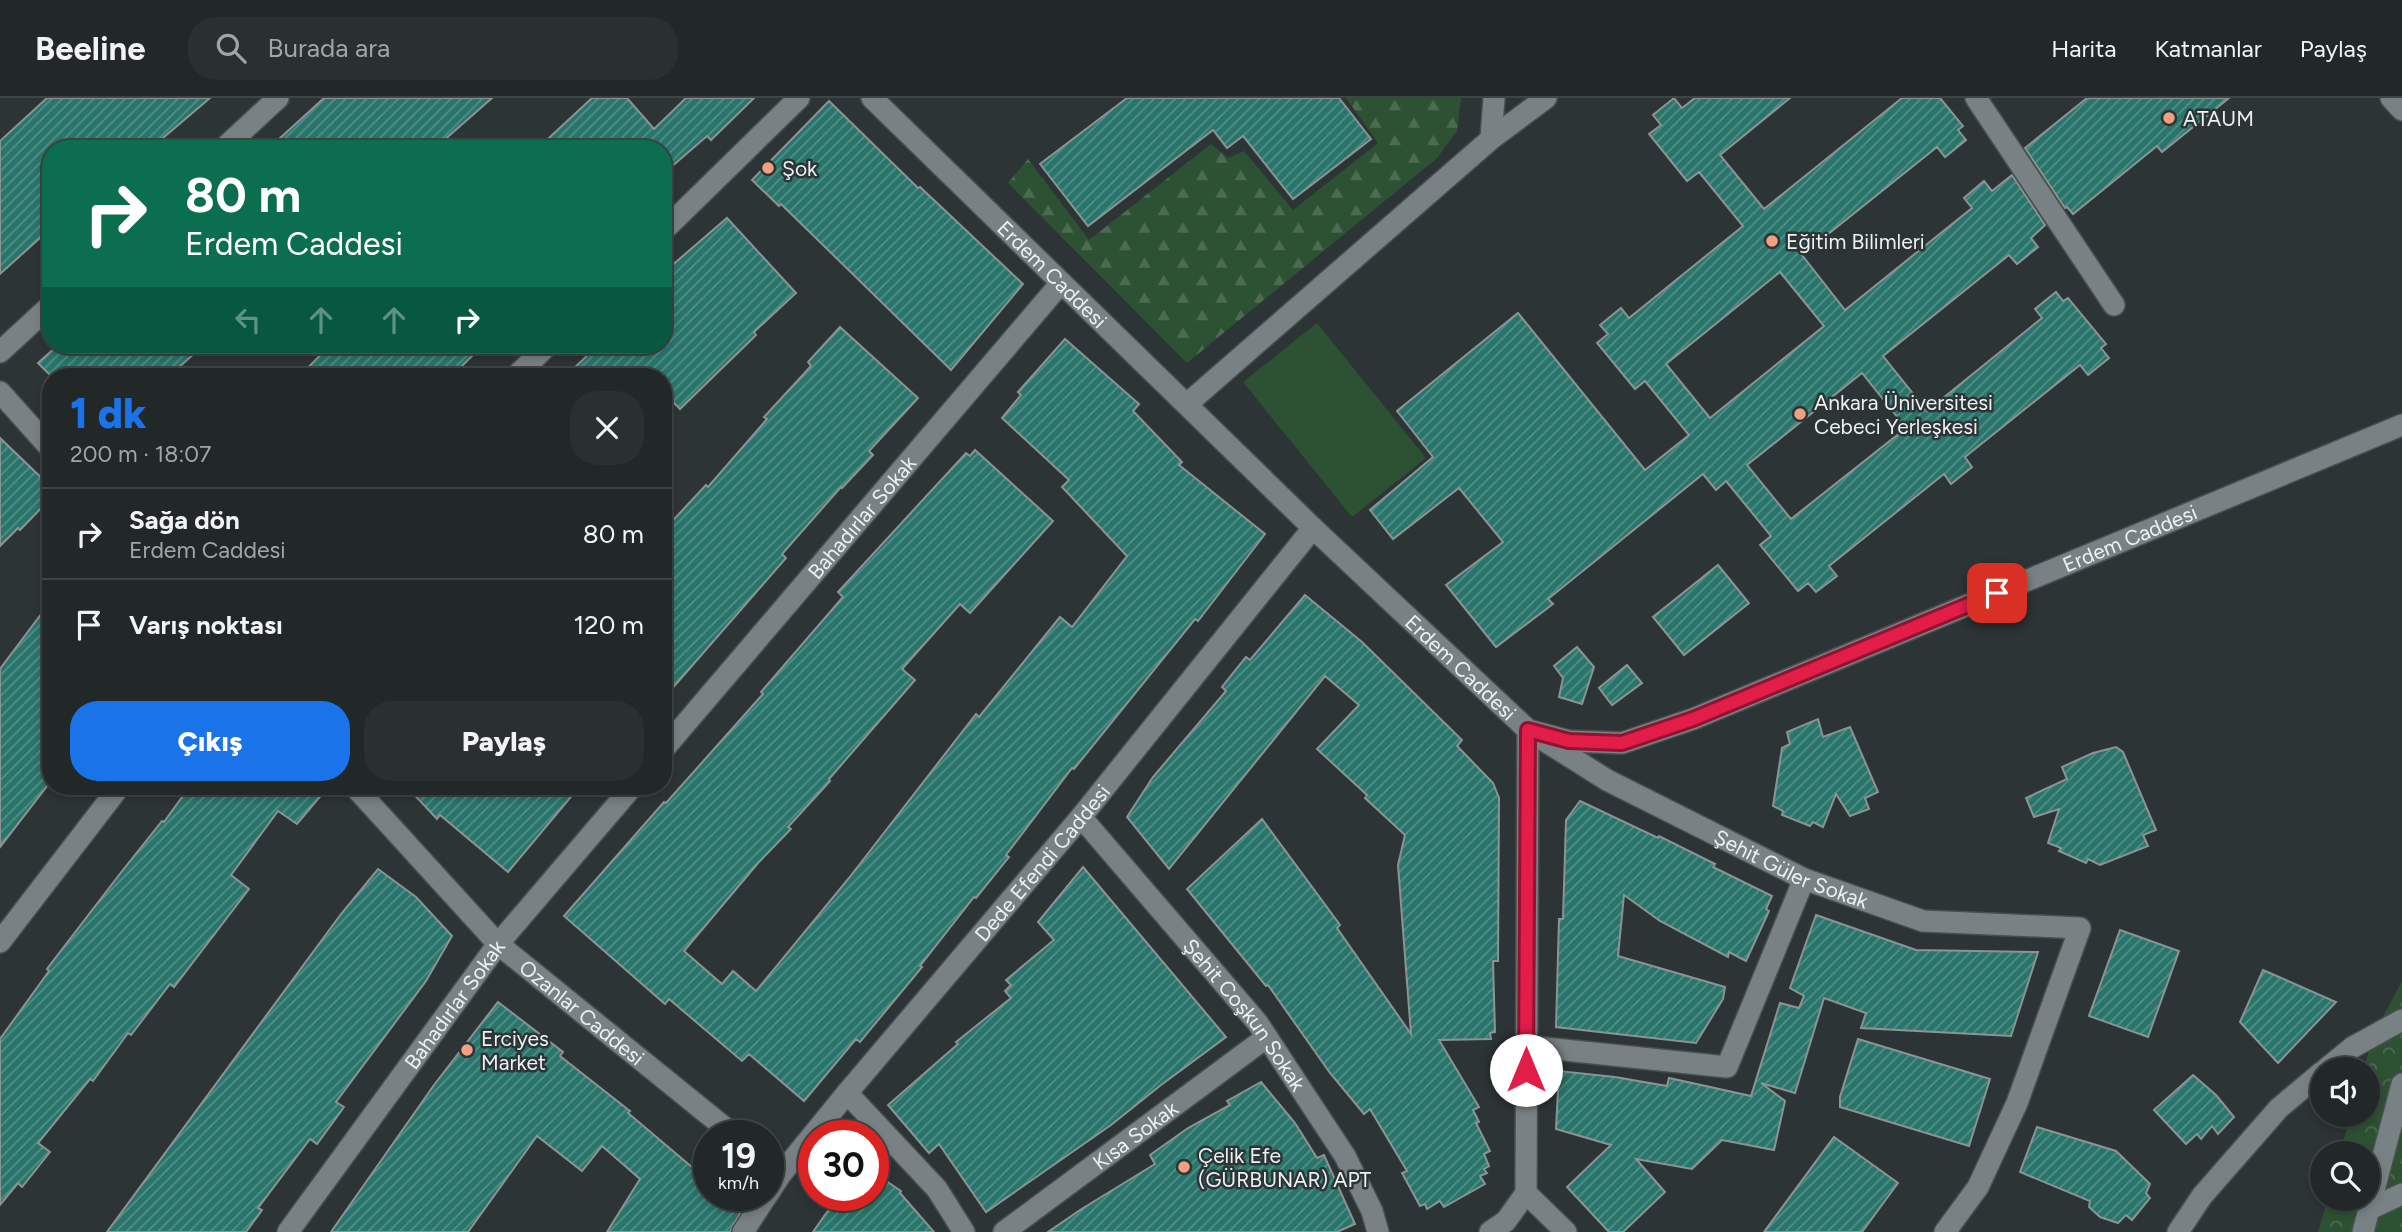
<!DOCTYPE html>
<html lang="tr">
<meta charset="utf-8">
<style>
body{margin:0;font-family:Figtree,sans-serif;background:#2a2f30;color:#f1f3f6;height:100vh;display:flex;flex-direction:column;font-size:26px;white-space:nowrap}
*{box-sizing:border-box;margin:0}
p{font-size:23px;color:#a2a5a8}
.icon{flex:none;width:38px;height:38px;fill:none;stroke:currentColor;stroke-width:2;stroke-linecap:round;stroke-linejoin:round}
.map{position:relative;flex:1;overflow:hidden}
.side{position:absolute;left:42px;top:270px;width:630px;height:427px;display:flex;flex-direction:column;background:#222728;border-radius:28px;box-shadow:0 4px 10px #0003,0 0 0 2px #3f4445}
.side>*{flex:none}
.top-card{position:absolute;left:42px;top:42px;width:630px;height:214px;border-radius:28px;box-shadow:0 4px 10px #0003,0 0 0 2px #3f4445;background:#0b6e4f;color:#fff;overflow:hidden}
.buttons{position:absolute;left:2310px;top:959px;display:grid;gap:14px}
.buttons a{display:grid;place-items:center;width:70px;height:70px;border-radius:50%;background:#222728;box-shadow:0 4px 10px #0003,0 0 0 2px #3f4445;font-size:35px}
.speed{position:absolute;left:693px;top:1022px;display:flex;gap:14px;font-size:35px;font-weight:700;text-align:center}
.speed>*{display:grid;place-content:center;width:91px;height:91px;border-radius:50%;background:#222728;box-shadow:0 4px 10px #0003,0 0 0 2px #3f4445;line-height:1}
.speed small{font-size:18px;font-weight:400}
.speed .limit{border:10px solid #d22;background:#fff;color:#111}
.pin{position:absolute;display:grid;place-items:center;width:60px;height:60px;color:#fff;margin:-30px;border-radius:14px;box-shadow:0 4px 10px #0006}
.me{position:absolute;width:77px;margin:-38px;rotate:0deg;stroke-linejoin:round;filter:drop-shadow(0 0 5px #0008)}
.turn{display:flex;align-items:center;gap:24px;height:147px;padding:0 28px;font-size:32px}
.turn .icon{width:91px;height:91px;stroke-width:2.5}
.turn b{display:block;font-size:49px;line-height:60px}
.lanes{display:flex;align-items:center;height:66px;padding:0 28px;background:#0003;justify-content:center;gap:35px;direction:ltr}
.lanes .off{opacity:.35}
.round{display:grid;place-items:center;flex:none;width:74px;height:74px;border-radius:28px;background:#2a2f30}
.head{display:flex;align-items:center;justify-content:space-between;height:119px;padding:0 28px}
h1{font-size:42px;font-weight:800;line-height:52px;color:#1a73e8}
.action{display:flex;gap:14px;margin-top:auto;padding:14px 28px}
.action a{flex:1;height:80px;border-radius:28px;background:#1a73e8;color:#fff;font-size:28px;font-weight:800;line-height:80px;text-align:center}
.action a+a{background:#2a2f30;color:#f1f3f6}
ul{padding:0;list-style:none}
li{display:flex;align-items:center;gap:21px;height:91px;padding:0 28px;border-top:2px solid #3f4445}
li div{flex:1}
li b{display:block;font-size:26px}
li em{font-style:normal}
header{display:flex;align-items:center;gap:42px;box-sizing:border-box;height:98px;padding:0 35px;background:#222728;border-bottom:2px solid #3f4445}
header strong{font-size:33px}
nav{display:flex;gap:38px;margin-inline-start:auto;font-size:24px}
.search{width:490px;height:63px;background:#2a2f30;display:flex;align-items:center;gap:18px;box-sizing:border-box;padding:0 24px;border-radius:28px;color:#a2a5a8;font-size:26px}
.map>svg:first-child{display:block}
</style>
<header>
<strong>Beeline</strong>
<div class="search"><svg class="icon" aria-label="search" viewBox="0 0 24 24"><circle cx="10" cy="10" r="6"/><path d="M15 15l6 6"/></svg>Burada ara</div>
<nav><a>Harita</a><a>Katmanlar</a><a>Paylaş</a></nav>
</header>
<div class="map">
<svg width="2402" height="1134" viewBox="0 0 2402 1134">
<defs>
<pattern id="forest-firs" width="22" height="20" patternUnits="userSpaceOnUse" patternTransform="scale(1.75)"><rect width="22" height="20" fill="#2d5233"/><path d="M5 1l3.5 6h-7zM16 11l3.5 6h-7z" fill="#4c6b51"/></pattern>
<pattern id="park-crowns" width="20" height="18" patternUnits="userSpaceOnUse" patternTransform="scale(1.75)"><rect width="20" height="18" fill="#2d5233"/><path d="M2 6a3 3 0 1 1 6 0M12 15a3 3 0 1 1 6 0" fill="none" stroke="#4c6b51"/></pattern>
<pattern id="building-hatch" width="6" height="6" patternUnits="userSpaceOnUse" patternTransform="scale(1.75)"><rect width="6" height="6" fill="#29756b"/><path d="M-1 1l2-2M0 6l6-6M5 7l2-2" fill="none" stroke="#539088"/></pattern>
</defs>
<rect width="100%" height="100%" fill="#2d3436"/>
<polygon fill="#2d5233" points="1317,225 1426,360 1352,419 1243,284"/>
<polygon fill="url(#forest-firs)" points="1346,0 1461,0 1457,33 1437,60 1187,265 1008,85 1028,61 1089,142 1211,46 1228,60 1244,53 1293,112 1378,45"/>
<polygon fill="url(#park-crowns)" points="2402,883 2402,1134 2318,1134 2328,1101 2368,1101 2368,1055 2340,1055 2351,1017 2368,1017 2368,971 2364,971 2373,938"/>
<g fill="url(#building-hatch)" stroke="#8c9493" stroke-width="2" fill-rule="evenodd">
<polygon points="47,0 210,0 150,51 51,51 51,130 0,176 0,43"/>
<polygon points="324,0 492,0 434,51 268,51"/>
<polygon points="592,0 627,0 654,31 686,0 754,0 711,42 707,38 663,76 663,51 537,51"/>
<polygon points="1127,0 1339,0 1371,41 1293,101 1243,38 1227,50 1213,32 1088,128 1040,66"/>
<path d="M1674,0L1682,10L1695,0H1790L1720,57L1764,111L1902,0H1940L1963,28L1958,32L1966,42L1945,59L1937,49L1802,157L1845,212L1972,110L1964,100L1984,83L1992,93L2012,77L2045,127L2031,140L2038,149L2017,166L2009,157L1883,258L1927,313L2042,220L2035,211L2056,194L2063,203L2068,200L2106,246L2101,250L2109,260L2088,277L2080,267L1965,359L1972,369L1951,386L1944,376L1829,468L1837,478L1816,494L1808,485L1798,493L1760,447L1771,438L1726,383L1716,392L1703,376L1548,501L1553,506L1496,549L1446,487L1503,444L1459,390L1393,441L1370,412L1433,359L1397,313L1518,215L1645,372L1689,337L1645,283L1635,291L1597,245L1608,236L1600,227L1621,210L1629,220L1743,128L1699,74L1687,83L1649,36L1661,27L1653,17ZM1780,174L1824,228L1710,320L1666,266ZM1862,275L1906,330L1791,421L1747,367Z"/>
<polygon points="2087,0 2229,0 2162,54 2157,48 2073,116 2067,109 2065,110 2025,50"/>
<polygon points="829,3 918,90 920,89 1023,186 951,272 781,106 779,108 752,82"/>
<polygon points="727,120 796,195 754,234 756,237 680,311 663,294 663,278 566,278 598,247 663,247 663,175"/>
<polygon points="840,229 918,300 869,353 873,357 842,390 841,389 782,456 786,460 663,601 663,433 706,387 708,389 767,321 764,319 811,268 808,264"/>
<polygon points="1065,241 1139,306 1133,313 1182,364 1179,367 1265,436 1198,523 1195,521 1074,671 1072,670 1006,757 1009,759 976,800 974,799 920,868 922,869 860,944 856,941 804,1003 749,956 742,963 669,901 665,906 564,818 664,704 666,705 763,596 761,594 843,499 838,494 966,355 970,358 975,352 1053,423 970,515 960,506 902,571 915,582 829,681 830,683 788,729 791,731 758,765 684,853 722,886 733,873 756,893 849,780 976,616 979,619 1060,519 1072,529 1127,458 1062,389 1069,382 1002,320 1021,297 1018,294"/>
<polygon points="58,247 204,247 169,278 51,278 38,265"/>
<polygon points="330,247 483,247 452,278 300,278"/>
<polygon points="0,340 51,389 51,400 20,432 18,430 0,448"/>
<polygon points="1718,467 1749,505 1684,557 1653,519"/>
<polygon points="1305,497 1362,544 1462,642 1457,648 1493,685 1499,700 1498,863 1493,863 1495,934 1490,935 1491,941 1439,942 1479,1009 1473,1012 1479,1024 1476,1025 1490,1053 1484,1056 1489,1068 1484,1071 1487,1075 1480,1078 1485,1086 1444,1109 1440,1103 1427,1111 1425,1106 1420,1108 1402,1075 1407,1073 1370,1011 1364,1016 1330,975 1268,887 1266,888 1187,791 1262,721 1340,827 1337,830 1411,936 1398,767 1405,737 1365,700 1367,697 1317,651 1359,607 1325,578 1169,771 1127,719 1153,679 1226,593 1222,589 1246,559 1250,562"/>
<polygon points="51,503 51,683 0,749 0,571"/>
<polygon points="1577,549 1594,569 1582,606 1559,599 1563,580 1554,568"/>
<polygon points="1627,567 1642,585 1612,607 1599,590"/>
<polygon points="1818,621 1823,639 1850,629 1878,694 1865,700 1869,711 1850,718 1836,696 1823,729 1813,724 1810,728 1782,717 1783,713 1773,708 1782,650 1790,646 1787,634"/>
<polygon points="2116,649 2123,654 2156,732 2143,737 2148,748 2100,767 2088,761 2086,765 2059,753 2061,750 2048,745 2059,711 2034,719 2026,700 2067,681 2062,669 2093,655"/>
<polygon points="190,688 329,688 297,726 278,713 231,777 249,791 174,889 170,886 131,937 128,935 93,983 90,981 38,1045 50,1054 22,1089 18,1085 0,1107 0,941 49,873 47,871 119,777 162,723 164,724"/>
<polygon points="406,688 580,688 508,774 440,717 437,721"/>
<polygon points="1580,703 1658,740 1659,738 1715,766 1713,769 1772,798 1766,811 1769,813 1746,863 1729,854 1728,859 1660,823 1624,797 1618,858 1725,889 1723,901 1696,945 1556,929 1559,821 1563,821 1566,722"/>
<polygon points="1083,769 1226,939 1161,987 1111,1027 986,1114 939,1046 929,1055 888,1007 958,946 956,944 1011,900 1005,893 1011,887 1006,882 1054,842 1038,824"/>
<polygon points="378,771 416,799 452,838 426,883 336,1004 344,1009 317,1046 310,1041 258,1110 262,1112 246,1134 107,1134 341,816"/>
<polygon points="1816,817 1916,852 2038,854 2011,938 1861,930 1866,915 1824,900 1795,995 1761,985 1785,1003 1774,1052 1722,1042 1692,1071 1636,1061 1665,1094 1623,1134 1609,1134 1567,1089 1611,1047 1556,1031 1559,973 1615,979 1667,988 1669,980 1751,998 1780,905 1799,910 1804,898 1790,890"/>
<polygon points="2120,832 2179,853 2148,939 2089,918"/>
<polygon points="2263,872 2336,904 2278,965 2240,924"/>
<polygon points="498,904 563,954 560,958 630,1013 628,1015 693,1070 695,1067 709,1078 709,1097 734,1097 745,1106 730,1134 607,1134 640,1081 602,1048 582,1073 537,1038 468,1134 331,1134 434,987"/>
<polygon points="1858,941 1990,981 1969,1048 1840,1009 1840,999"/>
<polygon points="2193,977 2216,997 2234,1019 2218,1036 2212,1028 2201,1041 2197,1036 2186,1046 2154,1012"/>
<polygon points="1261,984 1295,1025 1317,1060 1324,1057 1355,1126 1337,1134 1048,1134 1080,1112 1155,1066 1150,1057 1188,1030 1230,1007 1227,1003"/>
<polygon points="2037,1029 2116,1053 2150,1086 2146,1095 2150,1100 2132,1122 2126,1117 2118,1125 2100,1119 2089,1109 2090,1103 2020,1074"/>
<polygon points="1834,1039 1898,1085 1862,1134 1764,1134"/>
<polygon points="873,1074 901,1093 900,1095 934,1134 813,1134 839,1097 873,1097"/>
</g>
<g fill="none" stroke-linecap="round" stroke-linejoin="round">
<g stroke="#494f51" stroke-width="24">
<g id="minor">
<path id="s1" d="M872,0L1313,430L1528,632L1569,643L1622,645L1693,621L2402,327"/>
<polyline points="1976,0 2114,207"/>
<polyline points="2391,0 2402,12"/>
<polyline points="1491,41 1494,0"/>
<polyline points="223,51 278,0"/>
<polyline points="663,133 799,0"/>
<polyline points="0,254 51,207"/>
<polyline points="516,278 548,247"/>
<polyline points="0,294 51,351"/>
<polyline points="1187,306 1491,41 1546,0"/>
<path id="s2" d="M1545,643L1607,682L1804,781L1923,823L2080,830L2017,1005L1978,1089L1945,1134"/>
<path id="s3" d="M663,652L1061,185"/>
<path id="s4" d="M354,688L498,846L735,1038"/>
<path id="s5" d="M1081,719L1257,924L1345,1058L1372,1113L1378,1134"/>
<polyline points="0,844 120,688"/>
<polyline points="1526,948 1727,969 1804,781"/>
<polyline points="2326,971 2353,949 2402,922"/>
<polyline points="847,995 937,1091 964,1134"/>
<polyline points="1526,1095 1566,1134"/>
<path id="s6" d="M768,1096L781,1076L847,995L1081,719L1313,430"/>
<polyline points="2370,1111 2402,1096"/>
<path id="s7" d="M288,1134L498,846L633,688"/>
<polyline points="743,1134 767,1097"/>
<path id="s8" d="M1004,1134L1267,939"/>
<polyline points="1490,1134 1506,1123 1526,1095 1528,632"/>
<polyline points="2178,1134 2202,1098 2279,1010 2322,974"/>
<polyline points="2363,1134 2402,986"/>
</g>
</g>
<use href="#minor" stroke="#788183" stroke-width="21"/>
</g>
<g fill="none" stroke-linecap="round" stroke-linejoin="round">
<g stroke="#92132f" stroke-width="18">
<polyline id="route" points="1526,972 1528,632 1569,643 1622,645 1693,621 1997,495"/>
</g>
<use href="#route" stroke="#e11d48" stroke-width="12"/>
</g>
<g fill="#f2a07f" stroke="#2d3436" stroke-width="2.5">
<circle cx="2169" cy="20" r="7"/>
<circle cx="768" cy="70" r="7"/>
<circle cx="1772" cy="143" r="7"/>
<circle cx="1800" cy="316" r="7"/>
<circle cx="467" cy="952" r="7"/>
<circle cx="1184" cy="1069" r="7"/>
</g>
<g text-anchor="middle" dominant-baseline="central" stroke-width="5" stroke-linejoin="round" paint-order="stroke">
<g font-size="21" fill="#ecf1f2" stroke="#2d3436" text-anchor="start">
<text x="2183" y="20">ATAUM</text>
<text x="782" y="70">Şok</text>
<text x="1786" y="143">Eğitim Bilimleri</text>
<text x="1814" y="304">Ankara Üniversitesi<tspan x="1814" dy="24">Cebeci Yerleşkesi</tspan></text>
<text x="481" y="940">Erciyes<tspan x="481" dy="24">Market</tspan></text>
<text x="1198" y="1057">Çelik Efe<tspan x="1198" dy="24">(GÜRBUNAR) APT</tspan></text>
</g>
<g font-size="21" fill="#ecf1f2" stroke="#2d3436">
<text stroke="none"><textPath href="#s1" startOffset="252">Erdem Caddesi</textPath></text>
<text stroke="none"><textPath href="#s3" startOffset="306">Bahadırlar Sokak</textPath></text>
<text stroke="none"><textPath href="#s1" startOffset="1554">Erdem Caddesi</textPath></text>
<text stroke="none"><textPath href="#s1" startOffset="819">Erdem Caddesi</textPath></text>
<text stroke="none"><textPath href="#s6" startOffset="430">Dede Efendi Caddesi</textPath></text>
<text stroke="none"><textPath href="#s2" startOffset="278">Şehit Güler Sokak</textPath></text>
<text stroke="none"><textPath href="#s7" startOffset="282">Bahadırlar Sokak</textPath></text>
<text stroke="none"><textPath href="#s4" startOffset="322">Ozanlar Caddesi</textPath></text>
<text stroke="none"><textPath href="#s5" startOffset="257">Şehit Coşkun Sokak</textPath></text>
<text stroke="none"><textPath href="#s8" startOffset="163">Kısa Sokak</textPath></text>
</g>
</g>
</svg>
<div class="buttons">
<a><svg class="icon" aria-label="sound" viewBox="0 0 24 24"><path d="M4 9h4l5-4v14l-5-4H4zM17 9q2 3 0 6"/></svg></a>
<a><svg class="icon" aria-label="search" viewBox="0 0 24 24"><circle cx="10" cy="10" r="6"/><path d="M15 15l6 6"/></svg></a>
</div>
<div class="speed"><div>19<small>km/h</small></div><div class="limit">30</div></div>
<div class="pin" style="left:1997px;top:495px;background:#d93025"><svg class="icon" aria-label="arrive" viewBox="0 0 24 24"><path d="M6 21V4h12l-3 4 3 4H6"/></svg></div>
<svg class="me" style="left:1526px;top:972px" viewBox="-20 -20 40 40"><circle r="19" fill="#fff"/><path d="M0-13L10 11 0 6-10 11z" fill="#e11d48"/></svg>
<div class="top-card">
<div class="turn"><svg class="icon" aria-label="right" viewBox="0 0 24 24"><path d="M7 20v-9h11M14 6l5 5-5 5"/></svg><div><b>80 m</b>Erdem Caddesi</div></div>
<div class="lanes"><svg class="icon off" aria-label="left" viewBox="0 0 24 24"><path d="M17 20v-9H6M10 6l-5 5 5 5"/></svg><svg class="icon off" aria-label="ahead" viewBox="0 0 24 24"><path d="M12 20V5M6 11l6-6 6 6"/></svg><svg class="icon off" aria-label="ahead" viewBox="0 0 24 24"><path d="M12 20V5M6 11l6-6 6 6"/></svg><svg class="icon" aria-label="right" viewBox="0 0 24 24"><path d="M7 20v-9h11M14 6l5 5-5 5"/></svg></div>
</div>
<section class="side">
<div class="head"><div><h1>1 dk</h1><p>200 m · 18:07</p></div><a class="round"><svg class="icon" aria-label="close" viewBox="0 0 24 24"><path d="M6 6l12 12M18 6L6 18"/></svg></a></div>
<ul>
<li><svg class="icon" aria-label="right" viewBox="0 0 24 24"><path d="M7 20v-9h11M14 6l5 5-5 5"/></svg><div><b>Sağa dön</b><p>Erdem Caddesi</p></div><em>80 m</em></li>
<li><svg class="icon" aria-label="arrive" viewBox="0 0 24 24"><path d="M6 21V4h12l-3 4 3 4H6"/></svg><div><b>Varış noktası</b></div><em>120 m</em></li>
</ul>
<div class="action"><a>Çıkış</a><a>Paylaş</a></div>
</section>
</div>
